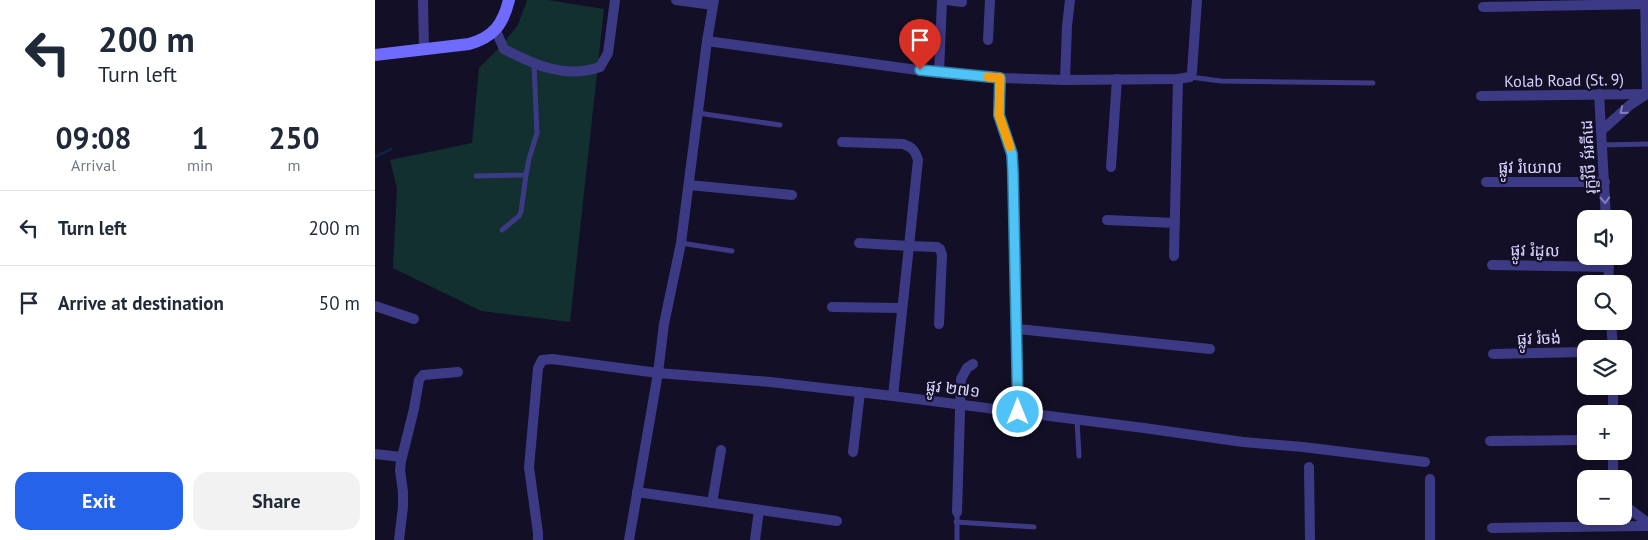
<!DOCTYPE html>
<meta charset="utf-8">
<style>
body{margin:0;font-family:"PT Sans","Noto Sans Khmer",sans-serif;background:#f2f2f3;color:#1f2937;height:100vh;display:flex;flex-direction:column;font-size:19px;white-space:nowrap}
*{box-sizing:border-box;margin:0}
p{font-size:16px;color:#747a83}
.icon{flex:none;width:28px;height:28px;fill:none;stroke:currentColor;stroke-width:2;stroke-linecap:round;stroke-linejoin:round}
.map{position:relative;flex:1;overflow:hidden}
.panel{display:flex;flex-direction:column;background:#fff;width:375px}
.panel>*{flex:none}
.top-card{background:#fff;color:#1f2937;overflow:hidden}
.controls{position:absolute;left:1202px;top:210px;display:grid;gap:10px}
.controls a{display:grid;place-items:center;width:55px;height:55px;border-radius:10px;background:#fff;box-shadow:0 2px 12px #0003;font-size:25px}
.pin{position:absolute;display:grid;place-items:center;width:42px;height:42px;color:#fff;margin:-51px -21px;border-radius:50% 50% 50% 0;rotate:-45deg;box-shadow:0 0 5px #0007}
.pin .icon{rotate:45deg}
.me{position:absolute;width:55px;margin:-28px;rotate:0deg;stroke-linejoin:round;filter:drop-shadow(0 0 4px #0008)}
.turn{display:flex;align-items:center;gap:18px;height:105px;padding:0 15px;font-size:22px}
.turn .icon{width:65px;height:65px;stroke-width:2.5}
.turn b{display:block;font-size:35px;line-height:42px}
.eta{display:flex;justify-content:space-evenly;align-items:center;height:85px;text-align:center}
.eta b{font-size:30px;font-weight:600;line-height:35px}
.cta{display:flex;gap:10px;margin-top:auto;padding:10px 15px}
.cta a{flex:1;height:58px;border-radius:15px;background:#2563eb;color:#fff;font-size:20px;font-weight:600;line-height:58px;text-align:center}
.cta a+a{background:#f2f2f3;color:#1f2937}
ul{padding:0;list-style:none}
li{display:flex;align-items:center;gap:15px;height:75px;padding:0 15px;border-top:1px solid #e0e1e3}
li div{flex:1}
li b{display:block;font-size:19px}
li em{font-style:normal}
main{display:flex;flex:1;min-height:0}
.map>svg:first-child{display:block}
</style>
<main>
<section class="panel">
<div class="top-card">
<div class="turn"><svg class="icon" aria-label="left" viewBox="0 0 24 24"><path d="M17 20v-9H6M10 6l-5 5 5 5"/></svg><div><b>200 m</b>Turn left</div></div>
</div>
<div class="eta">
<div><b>09:08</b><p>Arrival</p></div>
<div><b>1</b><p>min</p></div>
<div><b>250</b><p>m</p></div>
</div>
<ul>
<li><svg class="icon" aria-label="left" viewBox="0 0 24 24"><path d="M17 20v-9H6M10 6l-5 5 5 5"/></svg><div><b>Turn left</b></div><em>200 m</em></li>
<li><svg class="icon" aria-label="arrive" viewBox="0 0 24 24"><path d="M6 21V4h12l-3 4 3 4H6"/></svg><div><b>Arrive at destination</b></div><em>50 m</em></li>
</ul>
<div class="cta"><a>Exit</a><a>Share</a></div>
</section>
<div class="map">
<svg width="1273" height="540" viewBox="0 0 1273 540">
<rect width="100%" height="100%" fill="#130f26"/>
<polygon fill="#12302f" points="152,0 173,0 229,9 195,322 106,311 18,268 22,189 15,160 97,143 104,68 126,46 143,25"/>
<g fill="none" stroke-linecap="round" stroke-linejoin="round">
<polyline stroke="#0c2248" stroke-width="3" points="0,157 16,149"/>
<g stroke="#3d3a85" stroke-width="5">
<polyline points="815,77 846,81 998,83"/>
<polyline points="323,113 405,125"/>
<polyline points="1227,145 1273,144"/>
<polyline points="101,176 151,175 154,159 162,133 159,64"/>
<polyline points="127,230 144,216 146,212 151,175"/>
<polyline points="306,243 357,251"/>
<polyline points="702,420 704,456"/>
<polyline points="582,512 582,540"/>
<polyline points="581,522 659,527"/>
</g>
<g stroke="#3d3a85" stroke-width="10">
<polyline points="48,0 49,50"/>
<polyline points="301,0 338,5"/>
<polyline points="572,0 587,2"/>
<polyline points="1108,7 1273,4"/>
<path d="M121,31L129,49C160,65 190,79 225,67L233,53L240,0"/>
<polyline points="613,40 615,0"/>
<polyline points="332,41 564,73 625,78 690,80 803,79 815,77 817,72 822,0"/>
<polyline points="564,73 567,0"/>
<polyline points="625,78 624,115 637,154 638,173 643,411"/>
<polyline points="690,80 692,26 695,0"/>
<polyline points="1224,94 1231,219"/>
<polyline points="1106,96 1273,94"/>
<polyline points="1226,131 1255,105 1272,94 1270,0"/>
<path d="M467,142L528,144C537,147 540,150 543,160L534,246L562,247L565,249L567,255L564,324"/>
<polyline points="736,167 742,79"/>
<polyline points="1111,182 1230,182"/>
<polyline points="314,185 417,195"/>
<polyline points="732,220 800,223"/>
<polyline points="484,243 534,246 518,396"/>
<polyline points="799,256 803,79"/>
<polyline points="1233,256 1234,284"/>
<polyline points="1117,265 1234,267"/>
<polyline points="0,306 39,319"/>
<polyline points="457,307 526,308"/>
<polyline points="1236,321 1238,349"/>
<polyline points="643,329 835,349"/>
<polyline points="1118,354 1211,352"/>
<polyline points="1238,386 1238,414"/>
<polyline points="1115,441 1211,440"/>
<polyline points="1238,451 1238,479"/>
<polyline points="478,452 485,392"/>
<polyline points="0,454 26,457"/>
<polyline points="934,467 935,540"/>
<polyline points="1055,479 1055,540"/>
<polyline points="262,492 462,521"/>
<polyline points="337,503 346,450"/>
<polyline points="1249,505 1273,523"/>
<polyline points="582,512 586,379 592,368 598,364"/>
<polyline points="1117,528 1273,526"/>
<polyline points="24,540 28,507 28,492 25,470 26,461 39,409 44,380 48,375 83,372"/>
<polyline points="163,540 163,533 154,467 163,368 167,360 177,359 283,373 395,382 518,396 769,428 868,442 928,447 1050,462"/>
<polyline points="254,540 283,373 289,324 306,243 332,41 339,0"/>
<polyline points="380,540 384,510"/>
</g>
<path stroke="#6f6bff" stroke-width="12" d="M0,55L94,44C119,37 128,24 134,0"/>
</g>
<defs><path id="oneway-chevron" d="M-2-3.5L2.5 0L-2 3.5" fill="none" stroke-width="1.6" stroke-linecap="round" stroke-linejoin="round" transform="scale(1.25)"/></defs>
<g stroke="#837fbc">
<use href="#oneway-chevron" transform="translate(1248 111) rotate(141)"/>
<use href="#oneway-chevron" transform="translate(1230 200) rotate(87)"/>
</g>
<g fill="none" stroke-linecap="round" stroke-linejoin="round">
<g stroke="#337fa1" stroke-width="12">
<polyline id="route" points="545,70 625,78 624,115 637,154 638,173 643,412"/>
</g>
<use href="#route" stroke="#4fc3f7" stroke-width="9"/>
<polyline stroke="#f59e0b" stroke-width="9" points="613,77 625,78 624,115 635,147"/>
</g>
<g text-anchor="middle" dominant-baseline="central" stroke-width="4.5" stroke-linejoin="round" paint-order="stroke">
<g font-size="16" fill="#d9d4ff" stroke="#130f26">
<text transform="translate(1189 80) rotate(-1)">Kolab Road (St. 9)</text>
<text transform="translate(1213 157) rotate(-93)">រុក្ខវិថី អ័រគីដេ</text>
<text x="1155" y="167">ផ្លូវ រំយោល</text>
<text transform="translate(1160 250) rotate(1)">ផ្លូវ រំដូល</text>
<text transform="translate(1164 338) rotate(-1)">ផ្លូវ រំចង់</text>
<text transform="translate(578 388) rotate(7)">ផ្លូវ ២៧១</text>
</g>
</g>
</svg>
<div class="controls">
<a><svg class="icon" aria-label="sound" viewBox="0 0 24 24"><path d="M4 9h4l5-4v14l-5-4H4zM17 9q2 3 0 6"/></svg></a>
<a><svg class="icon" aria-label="search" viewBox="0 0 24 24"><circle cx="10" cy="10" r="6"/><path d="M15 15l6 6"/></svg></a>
<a><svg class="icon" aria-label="layers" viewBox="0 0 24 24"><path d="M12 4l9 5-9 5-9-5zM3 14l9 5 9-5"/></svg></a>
<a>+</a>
<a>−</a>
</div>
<div class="pin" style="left:545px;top:70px;background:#d93025"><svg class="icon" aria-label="arrive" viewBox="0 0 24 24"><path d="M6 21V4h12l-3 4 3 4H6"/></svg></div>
<svg class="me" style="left:643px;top:412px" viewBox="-20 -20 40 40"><circle r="17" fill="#4fc3f7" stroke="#fff" stroke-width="3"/><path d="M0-11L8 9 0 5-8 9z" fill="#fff"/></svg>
</div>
</main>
